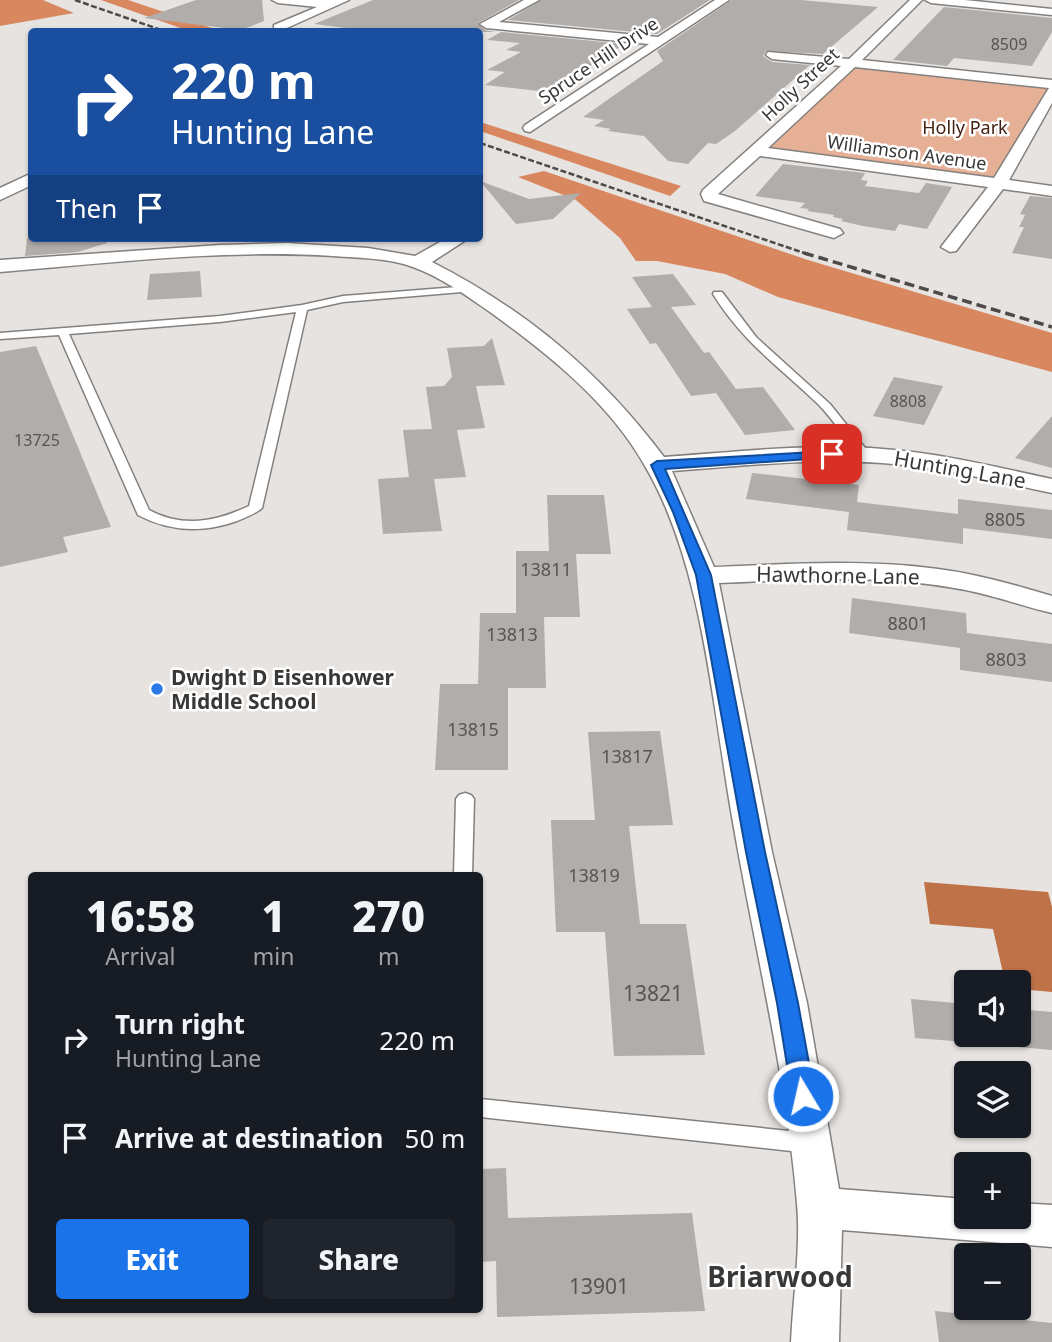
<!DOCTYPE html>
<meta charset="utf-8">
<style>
body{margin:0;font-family:"Noto Sans",sans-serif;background:#20242c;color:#f1f3f6;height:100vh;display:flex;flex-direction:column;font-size:26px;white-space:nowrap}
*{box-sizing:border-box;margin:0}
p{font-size:23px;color:#9ea1a6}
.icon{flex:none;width:38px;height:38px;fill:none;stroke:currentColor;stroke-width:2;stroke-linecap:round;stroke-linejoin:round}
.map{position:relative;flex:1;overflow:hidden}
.panel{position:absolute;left:28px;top:872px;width:455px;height:441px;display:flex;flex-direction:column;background:#171b24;border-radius:7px;box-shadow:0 2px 5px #0004}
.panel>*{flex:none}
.guide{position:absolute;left:28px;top:28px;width:455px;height:214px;border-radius:7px;box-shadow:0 2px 5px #0004;background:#1a4fa0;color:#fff;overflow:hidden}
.controls{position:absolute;left:954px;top:970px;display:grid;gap:14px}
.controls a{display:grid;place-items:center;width:77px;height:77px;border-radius:7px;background:#171b24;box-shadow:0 2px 5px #0004;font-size:35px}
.pin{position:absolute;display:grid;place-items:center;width:60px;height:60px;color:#fff;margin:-30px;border-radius:14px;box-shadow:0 4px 10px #0006}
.me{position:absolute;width:77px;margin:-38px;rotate:351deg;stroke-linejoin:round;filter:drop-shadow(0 0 5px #0008)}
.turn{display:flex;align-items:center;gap:24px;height:147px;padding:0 28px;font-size:32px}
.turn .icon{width:91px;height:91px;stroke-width:2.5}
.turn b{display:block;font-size:49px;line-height:60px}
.then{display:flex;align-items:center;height:66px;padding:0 28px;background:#0003;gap:14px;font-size:26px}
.eta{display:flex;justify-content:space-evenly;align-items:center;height:119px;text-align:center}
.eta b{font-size:42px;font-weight:800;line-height:49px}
.button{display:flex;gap:14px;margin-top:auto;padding:14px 28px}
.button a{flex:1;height:80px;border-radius:7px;background:#1a73e8;color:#fff;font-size:28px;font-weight:800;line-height:80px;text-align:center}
.button a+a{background:#20242c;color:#f1f3f6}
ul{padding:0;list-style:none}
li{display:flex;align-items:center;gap:21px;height:98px;padding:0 28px}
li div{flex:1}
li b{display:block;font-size:26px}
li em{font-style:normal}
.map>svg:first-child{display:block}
</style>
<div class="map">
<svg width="1052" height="1342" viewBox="0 0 1052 1342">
<rect width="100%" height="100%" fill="#e7e3e1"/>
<polygon fill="#e5b096" points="851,64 1052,84 999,184 757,151"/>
<g fill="#d8875e">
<polygon points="0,0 43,0 74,13 0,26"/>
<polygon points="101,0 128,0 221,31 189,31"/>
<polygon points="480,122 681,186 670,196 480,131"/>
<polygon points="544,171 808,260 1052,333 1052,372 778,297 725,274 657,261 636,261 620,238 576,200 518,177"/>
</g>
<polygon fill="#bf7147" points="924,882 1048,892 1052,907 1052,992 1019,989 1018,982 1005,982 993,929 930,924"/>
<g fill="#b0adab">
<polygon points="196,0 262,0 264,21 241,30 144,18"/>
<polygon points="373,0 519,0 478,23 485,30 495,32 378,32 314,24"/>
<polygon points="541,0 710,0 657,34 508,20"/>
<polygon points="732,0 801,0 878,7 823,54 766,51 763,56 772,62 810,65 735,131 716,144 708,143 688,164 668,161 644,136 608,131 611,129 594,126 604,120 583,117 663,61 657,51"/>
<polygon points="944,7 1052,18 1052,32 1032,66 954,58 947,66 893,60"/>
<polygon points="501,32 625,44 548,92 485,85 505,72 487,70 521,52 506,50 520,43 487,40"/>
<polygon points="783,164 865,173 861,180 868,181 865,186 919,193 926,183 952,187 927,229 899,224 895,231 863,226 841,221 843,219 833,217 834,215 807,211 809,209 800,208 805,203 755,196"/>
<polygon points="480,181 529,199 581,193 553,219 516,224"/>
<polygon points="1030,196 1052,198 1052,259 1012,253 1024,227 1019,227 1025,215 1020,214"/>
<polygon points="27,238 106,238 107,243 78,252 25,256"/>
<polygon points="200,271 202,297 147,300 150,274"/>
<polygon points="673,274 696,305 671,307 704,353 709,352 736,389 763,387 795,430 745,435 716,393 691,396 656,343 650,344 627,309 652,307 632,277"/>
<polygon points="492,338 505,385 476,386 485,428 457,430 466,477 434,479 442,531 383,534 378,479 409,477 403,430 432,429 426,387 444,386 452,377 447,348 484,346"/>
<polygon points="36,346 111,527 63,537 68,552 0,567 0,352"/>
<polygon points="894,377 943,386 924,425 873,416"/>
<polygon points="1052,416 1052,468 1015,458"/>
<polygon points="752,473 859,485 857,502 958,514 958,499 1052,510 1052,539 963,528 963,544 847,530 849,512 746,499"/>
<polygon points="547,495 604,495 611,554 576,554 580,617 544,617 546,688 508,688 508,770 435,770 440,684 478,684 480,613 516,613 516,551 549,551"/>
<polygon points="852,598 966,613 967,633 1052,644 1052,682 960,670 960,648 849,633"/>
<polygon points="660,731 673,825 629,826 640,924 686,924 705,1055 614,1056 605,932 556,932 551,820 595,820 588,732"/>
<polygon points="911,999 966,1004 966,1042 915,1038"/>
<polygon points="1018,1009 1052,1012 1052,1050 1018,1047"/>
<polygon points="506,1168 508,1218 692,1213 705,1311 497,1317 496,1261 480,1262 480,1169"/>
<polygon points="935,1311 1052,1323 1052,1342 939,1342"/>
</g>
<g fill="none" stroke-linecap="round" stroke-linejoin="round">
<g stroke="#83807e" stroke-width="3">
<g id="service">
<path d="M470,286L474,287V291L343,302L307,310L262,508C255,514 246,517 237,521C203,533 170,532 138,515L59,335L0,339V333L220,316L302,305L343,296ZM296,312L249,506C215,522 183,528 149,510L69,334L220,322Z"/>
<path d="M714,292H722L756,337L830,404L869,453V459H861C846,440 834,420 817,403C777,365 743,342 713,294Z"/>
<polygon points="465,793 471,795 474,799 472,875 454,875 456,799 459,795"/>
<polygon points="480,1099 809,1133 817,1136 820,1143 817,1150 809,1153 480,1117"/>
</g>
</g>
<g stroke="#83807e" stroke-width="3">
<g id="minor">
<polygon points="272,0 349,0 278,32 274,31 274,25 317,7 278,3"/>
<polygon points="524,0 539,0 499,22 658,37 715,0 729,0 530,132 525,131 523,128 525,125 649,44 486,28 480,24"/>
<path d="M910,0H922L862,60L1052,80V103L1009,180L1052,186V196L1003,189L956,251L950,252L941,247L988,187L760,156L718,194L840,229L843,233L834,238L704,201L701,194L703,190L841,66L772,59L766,55L768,52L849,59ZM855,67L1049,88L994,178L768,148Z"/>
<polygon points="925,0 965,0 1052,9 1052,15 931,3"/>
<polygon points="32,173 32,185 0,200 0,188"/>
<path d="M447,238H469L432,262C526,310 600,372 664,457C736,452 810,443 883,449C940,453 996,467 1052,479V493C996,481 939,467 882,463C812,458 742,466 672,471L714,567C789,564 864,559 938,569C977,574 1015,585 1052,596V613C1019,605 987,593 954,588C876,574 797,580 719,583L772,852L807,1003L839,1189L966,1199V1216H1018V1203L1052,1205V1247L842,1230L839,1342H791C793,1298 801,1247 797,1204C786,1071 753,942 731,811C712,701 702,563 645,466C609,402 548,354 490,312C467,296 441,277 413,267C389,258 359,258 333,256C222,249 110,263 0,272V260L220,245L287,243L368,248L415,256Z"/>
</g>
</g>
<use href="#service" fill="#fff" fill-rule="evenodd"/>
<use href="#minor" fill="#fff" fill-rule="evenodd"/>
<g stroke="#4d4b4a" stroke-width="2.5" stroke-dasharray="6 2.5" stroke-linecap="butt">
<polyline points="75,0 167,32"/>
<polyline points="480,143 810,255"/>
</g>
<polyline stroke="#4d4b4a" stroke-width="3.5" stroke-dasharray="10 5" stroke-linecap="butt" points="804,253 1052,327"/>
</g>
<polygon fill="#1a73e8" stroke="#114b97" stroke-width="2" points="832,451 837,452 837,457 665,469 711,575 765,852 798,1003 815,1096 811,1103 803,1106 796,1103 792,1096 777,1003 746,852 696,575 673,512 651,465 657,461"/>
<circle fill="#2a79e4" stroke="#fff" stroke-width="2.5" cx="157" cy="689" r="7"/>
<g text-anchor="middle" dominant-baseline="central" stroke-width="5" stroke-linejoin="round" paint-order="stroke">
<g font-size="16" fill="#575554">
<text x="1009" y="44">8509</text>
<text x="908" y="401">8808</text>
<text x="37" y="440">13725</text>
</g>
<g font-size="18" fill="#393837" stroke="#fff">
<text transform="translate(598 60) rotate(-34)">Spruce Hill Drive</text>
<text transform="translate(800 84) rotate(-43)">Holly Street</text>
<text transform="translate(907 152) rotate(8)">Williamson Avenue</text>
</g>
<g font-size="18" fill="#422110" stroke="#fff">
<text x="965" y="127">Holly Park</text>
</g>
<g font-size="18" fill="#575554">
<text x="1005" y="519">8805</text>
<text x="546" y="569">13811</text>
<text x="908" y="623">8801</text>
<text x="512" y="634">13813</text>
<text x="1006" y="659">8803</text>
<text x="473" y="729">13815</text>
<text x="627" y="756">13817</text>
<text x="594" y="875">13819</text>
</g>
<g font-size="21" fill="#393837" stroke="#fff">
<text transform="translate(960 469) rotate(10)">Hunting Lane</text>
<text transform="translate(838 575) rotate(1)">Hawthorne Lane</text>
</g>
<g font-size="21" font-weight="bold" fill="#393837" stroke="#fff" text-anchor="start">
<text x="171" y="677">Dwight D Eisenhower<tspan x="171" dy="24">Middle School</tspan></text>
</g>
<g font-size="21" fill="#575554">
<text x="653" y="993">13821</text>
<text x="599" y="1286">13901</text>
</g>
<g font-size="28" font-weight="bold" fill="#393837" stroke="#fff">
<text x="780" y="1276">Briarwood</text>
</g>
</g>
</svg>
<div class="controls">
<a><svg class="icon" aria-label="sound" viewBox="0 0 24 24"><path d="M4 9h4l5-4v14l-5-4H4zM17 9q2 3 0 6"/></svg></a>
<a><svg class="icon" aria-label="layers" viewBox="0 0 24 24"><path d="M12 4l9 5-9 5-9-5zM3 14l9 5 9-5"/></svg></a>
<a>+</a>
<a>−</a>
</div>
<div class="pin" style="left:832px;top:454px;background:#d93025"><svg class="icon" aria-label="arrive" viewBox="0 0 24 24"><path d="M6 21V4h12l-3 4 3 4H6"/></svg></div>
<svg class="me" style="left:803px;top:1096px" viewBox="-20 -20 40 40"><circle r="17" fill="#1a73e8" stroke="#fff" stroke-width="3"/><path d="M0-11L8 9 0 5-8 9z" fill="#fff"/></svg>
<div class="guide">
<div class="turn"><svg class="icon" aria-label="right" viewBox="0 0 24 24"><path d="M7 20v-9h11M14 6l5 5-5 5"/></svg><div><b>220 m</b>Hunting Lane</div></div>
<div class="then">Then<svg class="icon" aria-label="arrive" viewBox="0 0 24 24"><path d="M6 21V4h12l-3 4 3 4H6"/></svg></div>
</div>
<section class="panel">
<div class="eta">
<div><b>16:58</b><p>Arrival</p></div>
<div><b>1</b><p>min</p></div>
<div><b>270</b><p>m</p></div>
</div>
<ul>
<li><svg class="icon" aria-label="right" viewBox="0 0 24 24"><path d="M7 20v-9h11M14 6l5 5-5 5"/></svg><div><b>Turn right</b><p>Hunting Lane</p></div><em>220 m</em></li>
<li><svg class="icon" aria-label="arrive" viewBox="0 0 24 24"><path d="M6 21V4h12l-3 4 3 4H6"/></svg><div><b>Arrive at destination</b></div><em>50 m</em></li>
</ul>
<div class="button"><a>Exit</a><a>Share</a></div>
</section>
</div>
